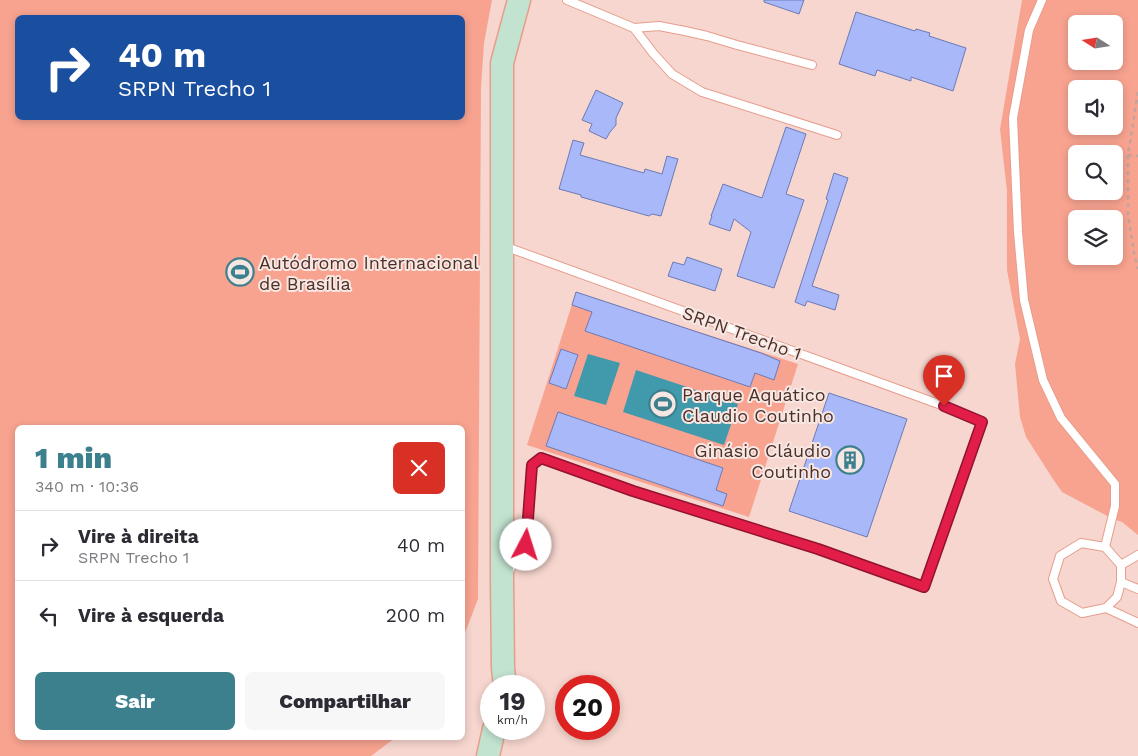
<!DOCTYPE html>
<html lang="pt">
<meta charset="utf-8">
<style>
body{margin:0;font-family:"Work Sans",sans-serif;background:#f7f7f7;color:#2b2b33;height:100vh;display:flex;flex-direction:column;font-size:19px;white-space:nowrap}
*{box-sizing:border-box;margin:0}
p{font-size:16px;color:#7c7c81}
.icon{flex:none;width:28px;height:28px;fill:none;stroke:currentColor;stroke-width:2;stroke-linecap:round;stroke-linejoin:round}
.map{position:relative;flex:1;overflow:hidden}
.side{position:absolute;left:15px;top:425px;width:450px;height:315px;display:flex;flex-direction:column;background:#fff;border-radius:8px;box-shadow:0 2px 8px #0003}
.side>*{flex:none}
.banner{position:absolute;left:15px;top:15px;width:450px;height:105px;border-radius:8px;box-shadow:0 2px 8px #0003;background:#1a4fa0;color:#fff;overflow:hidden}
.needle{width:32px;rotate:282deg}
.controls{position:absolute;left:1068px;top:15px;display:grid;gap:10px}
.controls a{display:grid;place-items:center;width:55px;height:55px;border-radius:8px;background:#fff;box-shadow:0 2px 8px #0003;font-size:25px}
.speed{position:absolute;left:480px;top:675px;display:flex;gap:10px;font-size:25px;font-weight:700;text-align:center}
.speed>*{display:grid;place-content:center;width:65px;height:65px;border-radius:50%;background:#fff;box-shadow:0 2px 8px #0003;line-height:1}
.speed small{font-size:12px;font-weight:400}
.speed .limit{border:8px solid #d22;background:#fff;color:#111}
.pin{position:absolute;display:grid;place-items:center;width:42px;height:42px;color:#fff;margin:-51px -21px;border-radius:50% 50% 50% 0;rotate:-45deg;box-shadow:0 0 5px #0007}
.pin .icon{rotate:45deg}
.me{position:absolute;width:55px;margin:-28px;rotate:5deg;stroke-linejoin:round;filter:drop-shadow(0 0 4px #0008)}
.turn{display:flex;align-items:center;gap:18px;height:105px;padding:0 20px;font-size:22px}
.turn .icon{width:65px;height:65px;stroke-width:2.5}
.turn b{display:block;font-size:35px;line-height:42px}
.round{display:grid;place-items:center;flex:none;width:52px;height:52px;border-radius:8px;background:#f7f7f7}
.headline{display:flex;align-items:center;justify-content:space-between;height:85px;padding:0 20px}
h1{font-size:30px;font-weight:800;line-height:38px;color:#3c808e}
.primary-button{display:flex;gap:10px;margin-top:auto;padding:10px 20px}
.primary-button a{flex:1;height:58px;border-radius:8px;background:#3c808e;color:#fff;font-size:20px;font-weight:800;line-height:58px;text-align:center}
.primary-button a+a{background:#f7f7f7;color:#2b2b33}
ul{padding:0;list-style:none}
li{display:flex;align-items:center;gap:15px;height:70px;padding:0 20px;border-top:1px solid #e1e1e2}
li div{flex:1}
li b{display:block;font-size:19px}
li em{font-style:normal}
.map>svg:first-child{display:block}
</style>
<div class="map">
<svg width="1138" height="756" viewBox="0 0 1138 756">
<rect width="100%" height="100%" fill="#f6d6ce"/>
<g fill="#f8a390" fill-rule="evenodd">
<path d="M0,0H492L484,43L481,87L478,599L463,638L462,428H18V738H395L371,756H0ZM18,18H462V118H18Z"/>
<path d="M1022,0H1138V535L1122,522L1113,519L1062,492L1053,479L1026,437L1020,417L1015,364L1020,339L1007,270V191L1000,129ZM1076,24H1114V61H1076ZM1076,89H1114V126H1076ZM1076,154H1114V191H1076ZM1076,219H1114V256H1076Z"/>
<polygon points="576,292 798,364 749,517 527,445"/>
</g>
<g fill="#419aac">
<polygon points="588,354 620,363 606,405 574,396"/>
<polygon points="636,370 738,404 724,445 623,412"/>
</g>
<g fill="#a8b8f8" stroke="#6c7ab6">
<polygon points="764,0 804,0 799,14 764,2"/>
<polygon points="856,12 915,31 916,29 930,33 929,36 966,48 953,91 911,77 911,81 877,70 875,76 839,64"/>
<polygon points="596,90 623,103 616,118 616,125 610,132 606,139 589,131 592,124 582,120"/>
<polygon points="786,127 806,134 786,194 804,200 774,288 737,276 751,232 734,219 730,231 709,224 712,216 711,216 723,184 762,198"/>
<polygon points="573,140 584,143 580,155 644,173 645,169 662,174 667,156 678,159 661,216 652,214 649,216 581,197 581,195 559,189"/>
<polygon points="834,173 848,178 812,286 839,295 835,310 807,301 805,306 795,302 828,200 826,199"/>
<polygon points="687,257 722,269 715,291 668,276 673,262 684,265"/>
<polygon points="576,292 761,353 780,361 774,380 755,373 750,387 585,331 592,312 572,305"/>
<polygon points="561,349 578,355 566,389 549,383"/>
<polygon points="829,393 907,419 867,537 789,511"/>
<polygon points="558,412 723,468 716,490 727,494 723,506 546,446"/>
</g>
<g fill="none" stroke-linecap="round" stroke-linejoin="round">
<g stroke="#e79d8c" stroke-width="10">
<g id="lane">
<polyline points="567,0 634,28 653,53 672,74 702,92 837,135"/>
<polyline points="1042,0 1029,30 1013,118 1018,232 1024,300 1043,380 1061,418 1115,484 1115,506 1105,547"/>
<polyline points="634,28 659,26 685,31 707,36 737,45 812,65"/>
<polyline points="504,246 944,406 982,422 924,587 818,549 633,491 541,459 532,465 526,545 509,571"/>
<polygon points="1081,543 1105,547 1121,565 1121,582 1117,597 1106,608 1082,613 1061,601 1053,579 1060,556"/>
<polyline points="1121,565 1138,555"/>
<polyline points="1121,582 1138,589"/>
<polyline points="1106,608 1138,623"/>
</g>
</g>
<g stroke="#e79d8c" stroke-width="25">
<g id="secondary">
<polyline points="505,686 503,668 502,580 502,63 519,0"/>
<polyline points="488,756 494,729"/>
</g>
</g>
<g stroke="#c3a39c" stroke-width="2.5" stroke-dasharray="4 4" stroke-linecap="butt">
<polyline points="1138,92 1128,155 1128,214 1134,253 1138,269"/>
<polyline points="1128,155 1138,156"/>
</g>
<use href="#lane" stroke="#fff" stroke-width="8"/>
<use href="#secondary" stroke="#c2e3cf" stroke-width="22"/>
</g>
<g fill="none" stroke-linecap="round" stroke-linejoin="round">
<g stroke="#92132f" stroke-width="12">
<polyline id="route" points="526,545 532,465 541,458 633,491 818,549 924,587 982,422 944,406"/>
</g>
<use href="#route" stroke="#e11d48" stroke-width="9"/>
</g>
<defs>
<g id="stadium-ring" transform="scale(1.4375)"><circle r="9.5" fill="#f7e7e3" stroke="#3c808e" stroke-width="1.5"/><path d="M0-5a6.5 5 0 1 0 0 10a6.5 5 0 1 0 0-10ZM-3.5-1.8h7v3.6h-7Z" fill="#3c808e"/></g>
<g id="building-ring" transform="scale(1.4375)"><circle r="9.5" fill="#f7e7e3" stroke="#3c808e" stroke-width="1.5"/><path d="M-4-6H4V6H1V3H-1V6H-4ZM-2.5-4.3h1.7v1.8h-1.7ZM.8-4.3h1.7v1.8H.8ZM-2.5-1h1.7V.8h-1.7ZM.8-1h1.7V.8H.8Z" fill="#3c808e"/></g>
</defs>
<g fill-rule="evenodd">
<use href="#stadium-ring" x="240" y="272"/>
<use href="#stadium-ring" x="663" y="404"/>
<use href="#building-ring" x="850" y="460"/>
</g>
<g text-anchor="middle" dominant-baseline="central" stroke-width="4" stroke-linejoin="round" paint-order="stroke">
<g font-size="18" fill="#4e2f28" stroke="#f7e7e3" text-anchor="start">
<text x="259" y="262">Autódromo Internacional<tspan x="259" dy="21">de Brasília</tspan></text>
<text x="682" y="394">Parque Aquático<tspan x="682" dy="21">Claudio Coutinho</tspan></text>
<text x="831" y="450" text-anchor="end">Ginásio Cláudio<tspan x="831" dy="21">Coutinho</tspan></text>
</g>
<g font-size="18" fill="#4e2f28" stroke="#f7e7e3">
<text transform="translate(742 333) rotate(20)">SRPN Trecho 1</text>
</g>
</g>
</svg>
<div class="controls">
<a><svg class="needle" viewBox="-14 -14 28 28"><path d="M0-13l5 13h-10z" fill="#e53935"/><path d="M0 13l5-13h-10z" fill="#7c7c81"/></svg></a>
<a><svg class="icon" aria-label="sound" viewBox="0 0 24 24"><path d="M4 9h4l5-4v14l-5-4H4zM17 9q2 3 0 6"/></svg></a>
<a><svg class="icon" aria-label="search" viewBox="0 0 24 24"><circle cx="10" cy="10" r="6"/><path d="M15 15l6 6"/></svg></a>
<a><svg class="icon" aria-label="layers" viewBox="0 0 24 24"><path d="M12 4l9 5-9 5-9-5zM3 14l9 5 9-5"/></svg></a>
</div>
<div class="speed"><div>19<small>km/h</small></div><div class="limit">20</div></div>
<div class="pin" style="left:944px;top:406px;background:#d93025"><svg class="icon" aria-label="arrive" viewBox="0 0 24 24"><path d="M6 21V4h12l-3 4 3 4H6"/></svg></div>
<svg class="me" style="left:526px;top:545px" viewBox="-20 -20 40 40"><circle r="19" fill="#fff"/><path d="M0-13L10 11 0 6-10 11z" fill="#e11d48"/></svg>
<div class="banner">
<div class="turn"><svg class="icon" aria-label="right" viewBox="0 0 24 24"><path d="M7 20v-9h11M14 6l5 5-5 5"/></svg><div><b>40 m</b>SRPN Trecho 1</div></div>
</div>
<section class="side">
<div class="headline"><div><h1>1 min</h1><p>340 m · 10:36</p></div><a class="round" style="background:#d93025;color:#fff"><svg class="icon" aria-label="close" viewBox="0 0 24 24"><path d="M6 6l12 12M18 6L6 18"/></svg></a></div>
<ul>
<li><svg class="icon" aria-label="right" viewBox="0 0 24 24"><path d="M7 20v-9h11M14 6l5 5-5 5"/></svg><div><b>Vire à direita</b><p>SRPN Trecho 1</p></div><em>40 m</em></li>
<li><svg class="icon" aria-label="left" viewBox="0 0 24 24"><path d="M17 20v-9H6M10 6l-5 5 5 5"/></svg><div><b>Vire à esquerda</b></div><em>200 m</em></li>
</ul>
<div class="primary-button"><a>Sair</a><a>Compartilhar</a></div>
</section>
</div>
